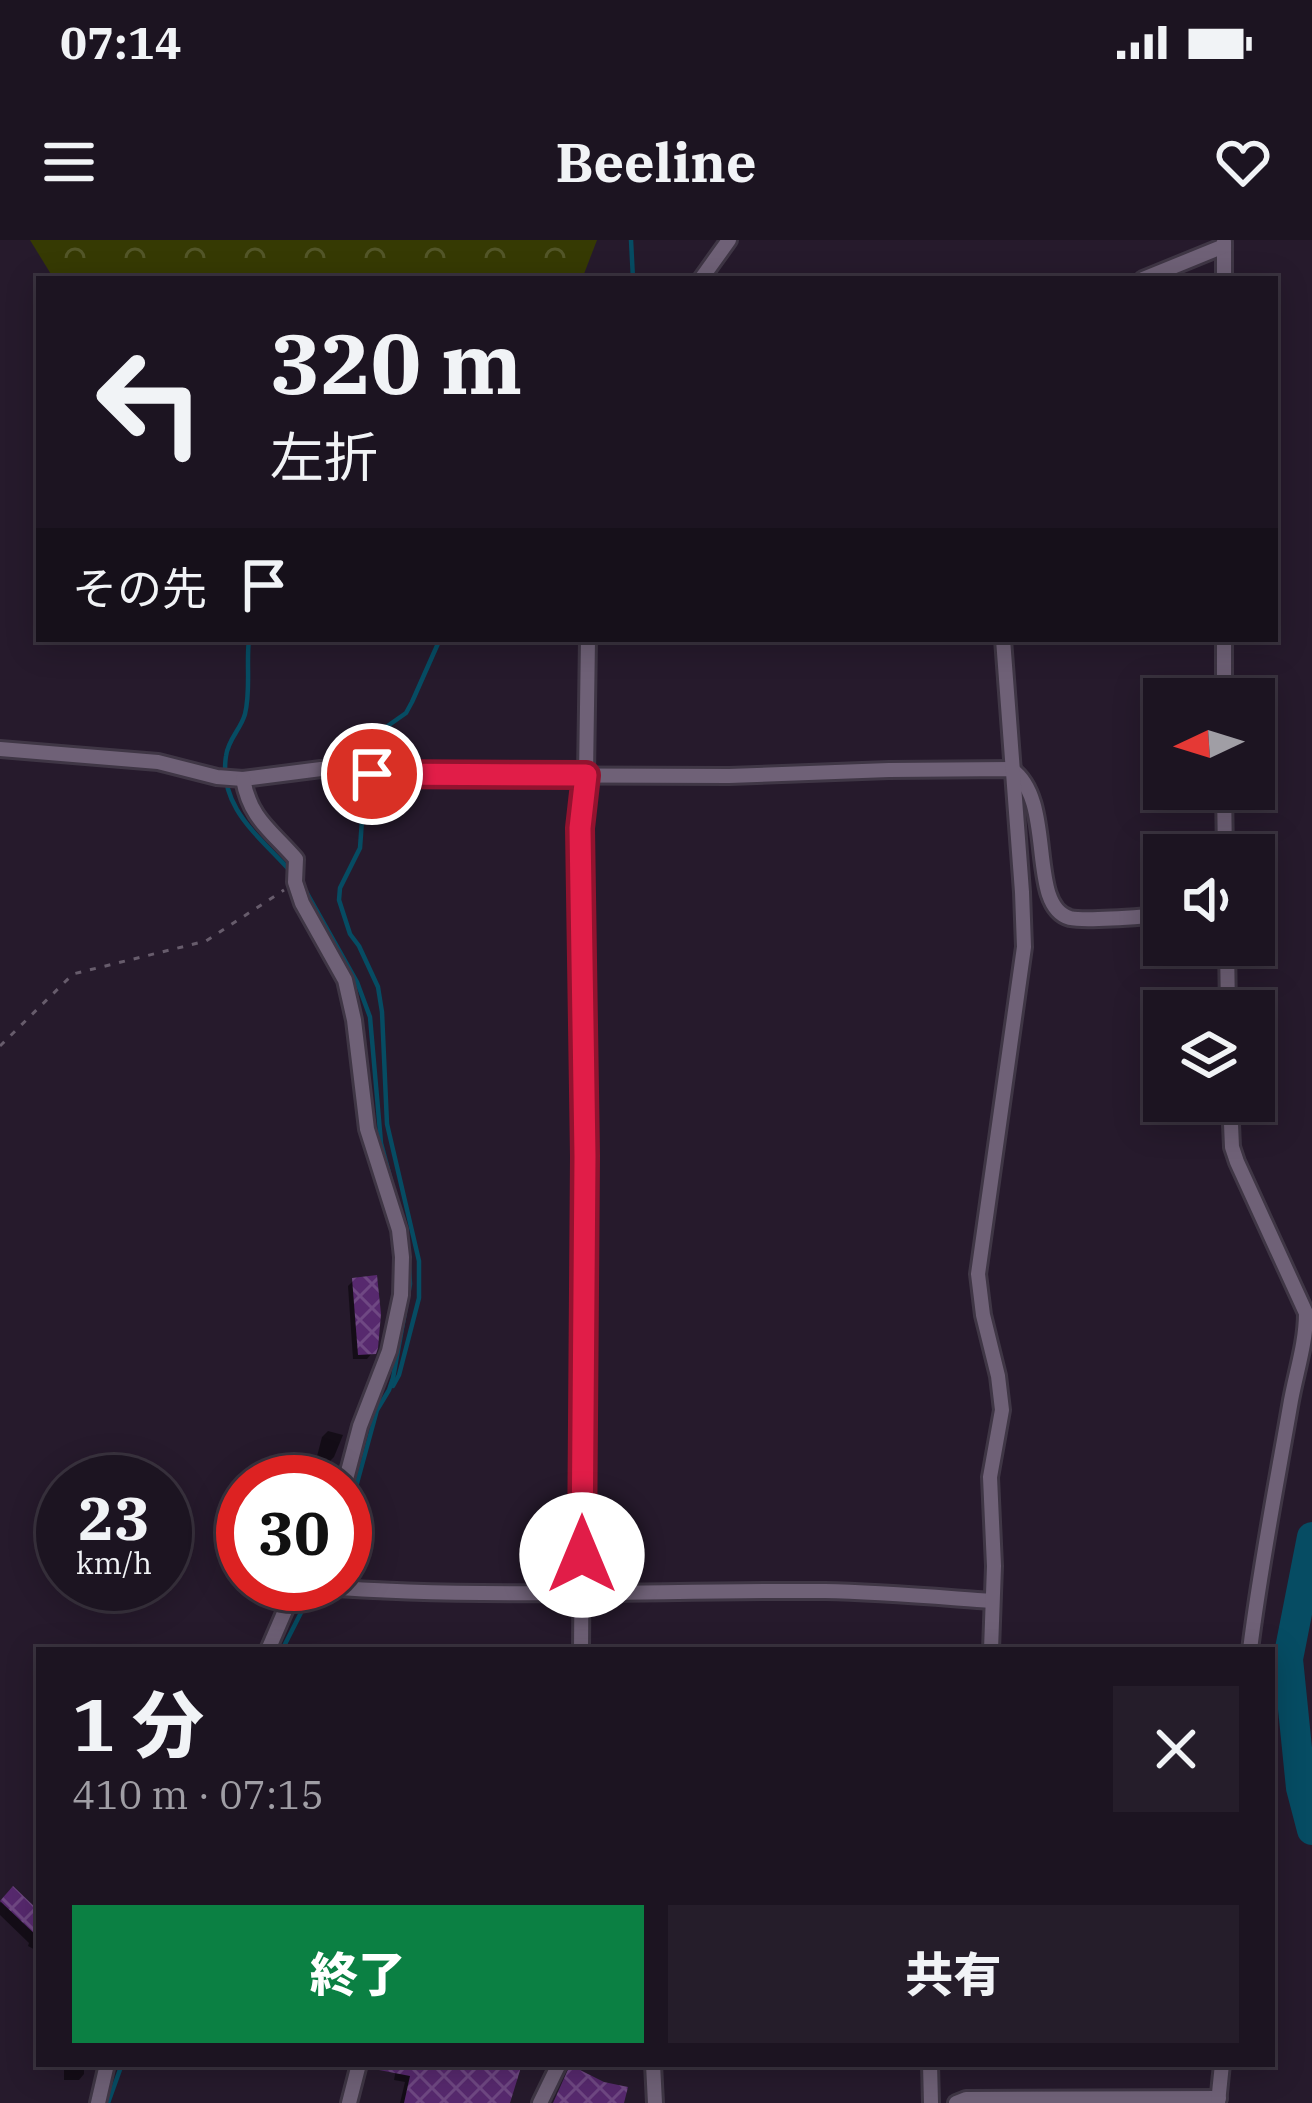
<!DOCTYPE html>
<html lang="ja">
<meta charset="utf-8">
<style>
body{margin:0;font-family:"IBM Plex Serif","Noto Sans JP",serif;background:#251d2a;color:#f1f3f6;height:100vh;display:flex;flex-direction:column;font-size:45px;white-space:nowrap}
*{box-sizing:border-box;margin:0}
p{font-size:39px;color:#a09ea5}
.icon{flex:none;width:66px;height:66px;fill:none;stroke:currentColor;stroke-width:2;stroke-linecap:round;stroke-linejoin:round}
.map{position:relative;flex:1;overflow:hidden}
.side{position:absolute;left:36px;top:1407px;width:1239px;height:420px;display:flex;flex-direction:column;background:#1c1421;border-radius:0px;box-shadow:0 6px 30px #0003,0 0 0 3px #3a333f}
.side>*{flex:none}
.hud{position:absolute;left:36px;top:36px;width:1242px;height:366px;border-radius:0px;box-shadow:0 6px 30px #0003,0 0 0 3px #3a333f;background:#1c1421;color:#f1f3f6;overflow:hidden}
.needle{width:78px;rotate:266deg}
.fabs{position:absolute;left:1143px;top:438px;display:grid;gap:24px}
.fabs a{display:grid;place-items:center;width:132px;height:132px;border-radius:0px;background:#1c1421;box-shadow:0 6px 30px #0003,0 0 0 3px #3a333f;font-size:60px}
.speed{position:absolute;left:36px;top:1215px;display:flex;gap:24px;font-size:60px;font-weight:700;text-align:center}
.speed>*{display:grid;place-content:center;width:156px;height:156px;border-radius:50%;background:#1c1421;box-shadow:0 6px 30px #0003,0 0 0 3px #3a333f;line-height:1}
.speed small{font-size:30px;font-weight:400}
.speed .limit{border:18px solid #d22;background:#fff;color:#111}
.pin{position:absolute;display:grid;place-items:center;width:102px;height:102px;color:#fff;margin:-51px;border:6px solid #fff;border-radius:50%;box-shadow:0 3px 12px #0007}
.me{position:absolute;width:132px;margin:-66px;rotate:0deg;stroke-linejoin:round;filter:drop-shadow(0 0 9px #0008)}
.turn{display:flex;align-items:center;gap:42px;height:252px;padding:0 36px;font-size:54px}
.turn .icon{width:156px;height:156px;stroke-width:2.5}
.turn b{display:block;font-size:84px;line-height:102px}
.then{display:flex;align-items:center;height:114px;padding:0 36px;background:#0003;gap:24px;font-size:45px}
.round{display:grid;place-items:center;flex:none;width:126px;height:126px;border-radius:0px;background:#251d2a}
.overview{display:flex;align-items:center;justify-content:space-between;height:204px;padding:0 36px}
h1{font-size:72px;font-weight:800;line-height:90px}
.cta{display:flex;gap:24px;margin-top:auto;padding:24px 36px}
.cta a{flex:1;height:138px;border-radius:0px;background:#0b8043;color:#fff;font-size:48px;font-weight:800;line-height:138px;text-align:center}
.cta a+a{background:#251d2a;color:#f1f3f6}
.status{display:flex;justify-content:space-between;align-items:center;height:84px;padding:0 60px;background:#1c1421;direction:ltr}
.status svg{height:33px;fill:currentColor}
header{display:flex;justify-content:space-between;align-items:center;height:156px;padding:0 36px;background:#1c1421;font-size:54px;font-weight:800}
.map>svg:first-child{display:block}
</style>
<div class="status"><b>07:14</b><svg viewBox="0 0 49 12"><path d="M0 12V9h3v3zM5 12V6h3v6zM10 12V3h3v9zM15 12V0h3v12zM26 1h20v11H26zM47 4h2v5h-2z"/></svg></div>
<header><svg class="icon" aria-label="menu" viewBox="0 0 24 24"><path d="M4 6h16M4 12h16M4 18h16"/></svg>Beeline<svg class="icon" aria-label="heart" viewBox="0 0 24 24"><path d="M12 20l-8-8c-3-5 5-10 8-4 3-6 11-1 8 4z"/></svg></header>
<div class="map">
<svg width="1312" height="1863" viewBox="0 0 1312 1863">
<defs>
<pattern id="forest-crowns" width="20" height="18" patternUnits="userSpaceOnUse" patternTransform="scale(3)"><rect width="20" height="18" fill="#363a03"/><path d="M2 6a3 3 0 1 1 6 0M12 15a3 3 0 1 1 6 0" fill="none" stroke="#535628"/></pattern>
<pattern id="building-cross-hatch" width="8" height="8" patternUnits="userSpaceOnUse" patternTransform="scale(3)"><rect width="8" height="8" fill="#57296e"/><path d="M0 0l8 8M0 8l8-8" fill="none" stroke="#6f4883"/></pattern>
</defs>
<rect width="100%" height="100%" fill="#261a2c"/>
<polygon fill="url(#forest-crowns)" points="30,0 597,0 582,39 54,39"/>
<g fill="#0007">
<polygon points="353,1041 373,1112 367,1119 353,1119 348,1046"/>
<polygon points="328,1191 343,1195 334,1217 328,1223 316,1220 322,1197"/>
<polygon points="13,1650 39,1673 39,1712 28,1706 29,1703 0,1675 0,1663"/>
<polygon points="64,1824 84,1824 84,1834 79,1840 64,1840"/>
<polygon points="401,1824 515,1824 507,1863 400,1863 405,1842 394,1840 396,1829"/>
</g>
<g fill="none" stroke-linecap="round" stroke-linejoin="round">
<g stroke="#064c63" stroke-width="4.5">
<polyline points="631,0 633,39"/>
<path d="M249,399C246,423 251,450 245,474C241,489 228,499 226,516C218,569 262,598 292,633"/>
<polyline points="367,527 371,504 379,492 406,473 412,462 440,399"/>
<polyline points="365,538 360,608 340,648 339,660 350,694 359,706 378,747 382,772 387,884 419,1021 419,1058 399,1135 393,1146"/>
<polyline points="303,646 357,742 370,777 381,903 397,963"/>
<polyline points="345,1287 377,1170 389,1150 393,1138 410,1044 408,1010"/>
<polyline points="282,1410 312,1351"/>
<polyline points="108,1863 122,1824"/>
</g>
<polyline stroke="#064c63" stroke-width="30" points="1312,1297 1288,1419 1301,1548 1312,1590"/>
</g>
<g fill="url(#building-cross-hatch)">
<polygon points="377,1035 381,1074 378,1108 376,1114 358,1115 352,1038"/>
<polygon points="13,1646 39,1671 39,1698 0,1661"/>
<polygon points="380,1824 522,1824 510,1863 404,1863 410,1836 379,1830"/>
<polygon points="570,1825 604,1842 628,1847 624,1863 553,1863"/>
</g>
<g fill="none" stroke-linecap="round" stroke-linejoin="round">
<g stroke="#3f3645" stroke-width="20">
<g id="minor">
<polyline points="1224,2 1224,39"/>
<polyline points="701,39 729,0"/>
<polyline points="1143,39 1224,6"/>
<polyline points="1224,399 1224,459"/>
<path d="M0,509L158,522L217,537L243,539L321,529L393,535L729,536L889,530L1011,529C1057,560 1026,666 1070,678C1088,682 1143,676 1164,675"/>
<path d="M243,539C250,579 271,590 296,619L295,642L302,663L345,740L354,780L367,889L399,990L402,1017L401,1055L389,1111L360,1186L345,1243"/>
<polyline points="1224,549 1225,615"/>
<polyline points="1227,705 1228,771"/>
<path d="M1230,861L1232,907L1237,922L1306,1073C1306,1105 1295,1135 1290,1166C1276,1247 1260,1328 1250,1410"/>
<path d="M299,1345C473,1360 651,1350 825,1351C881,1352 936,1357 992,1361"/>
<polyline points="268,1410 290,1359 300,1344"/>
<polyline points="581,1410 585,916 580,588 586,535 588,399"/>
<polyline points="991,1410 994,1326 990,1237 1002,1170 998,1136 983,1075 978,1034 1024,707 1022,652 1003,399"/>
<polyline points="653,1824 655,1863"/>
<polyline points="930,1824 931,1863"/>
<polyline points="98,1863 107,1824"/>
<polyline points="349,1863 359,1824"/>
<polyline points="540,1863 559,1824"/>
<polyline points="956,1863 966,1859 1219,1858"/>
<polyline points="1218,1863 1222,1824"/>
</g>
</g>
<polyline stroke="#675c6c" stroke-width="3" stroke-dasharray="6 9" stroke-linecap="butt" points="0,806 73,734 206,701 284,650"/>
<use href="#minor" stroke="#6f6177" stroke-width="14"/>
</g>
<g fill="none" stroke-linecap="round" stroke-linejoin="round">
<g stroke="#92132f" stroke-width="30">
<polyline id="route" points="372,534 586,535 580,588 585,916 582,1315"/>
</g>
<use href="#route" stroke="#e11d48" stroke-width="21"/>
</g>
</svg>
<div class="fabs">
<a><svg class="needle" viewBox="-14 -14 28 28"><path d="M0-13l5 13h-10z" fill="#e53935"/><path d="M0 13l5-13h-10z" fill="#a09ea5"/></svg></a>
<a><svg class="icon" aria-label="sound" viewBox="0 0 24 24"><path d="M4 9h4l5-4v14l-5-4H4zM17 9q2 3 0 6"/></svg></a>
<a><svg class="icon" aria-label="layers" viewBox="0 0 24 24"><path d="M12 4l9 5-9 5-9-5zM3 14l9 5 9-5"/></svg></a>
</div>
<div class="speed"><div>23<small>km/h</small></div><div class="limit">30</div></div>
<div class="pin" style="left:372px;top:534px;background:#d93025"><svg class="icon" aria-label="arrive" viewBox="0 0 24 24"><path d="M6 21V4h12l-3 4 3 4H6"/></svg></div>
<svg class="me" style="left:582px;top:1315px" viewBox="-20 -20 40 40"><circle r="19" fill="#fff"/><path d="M0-13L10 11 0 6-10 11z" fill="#e11d48"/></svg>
<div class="hud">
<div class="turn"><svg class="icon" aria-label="left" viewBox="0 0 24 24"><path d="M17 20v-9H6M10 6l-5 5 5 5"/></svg><div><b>320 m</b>左折</div></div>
<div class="then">その先<svg class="icon" aria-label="arrive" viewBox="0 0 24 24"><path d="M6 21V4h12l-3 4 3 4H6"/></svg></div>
</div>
<section class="side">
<div class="overview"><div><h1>1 分</h1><p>410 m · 07:15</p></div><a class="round"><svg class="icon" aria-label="close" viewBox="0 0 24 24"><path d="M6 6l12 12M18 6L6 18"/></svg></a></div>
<div class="cta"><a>終了</a><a>共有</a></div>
</section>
</div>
